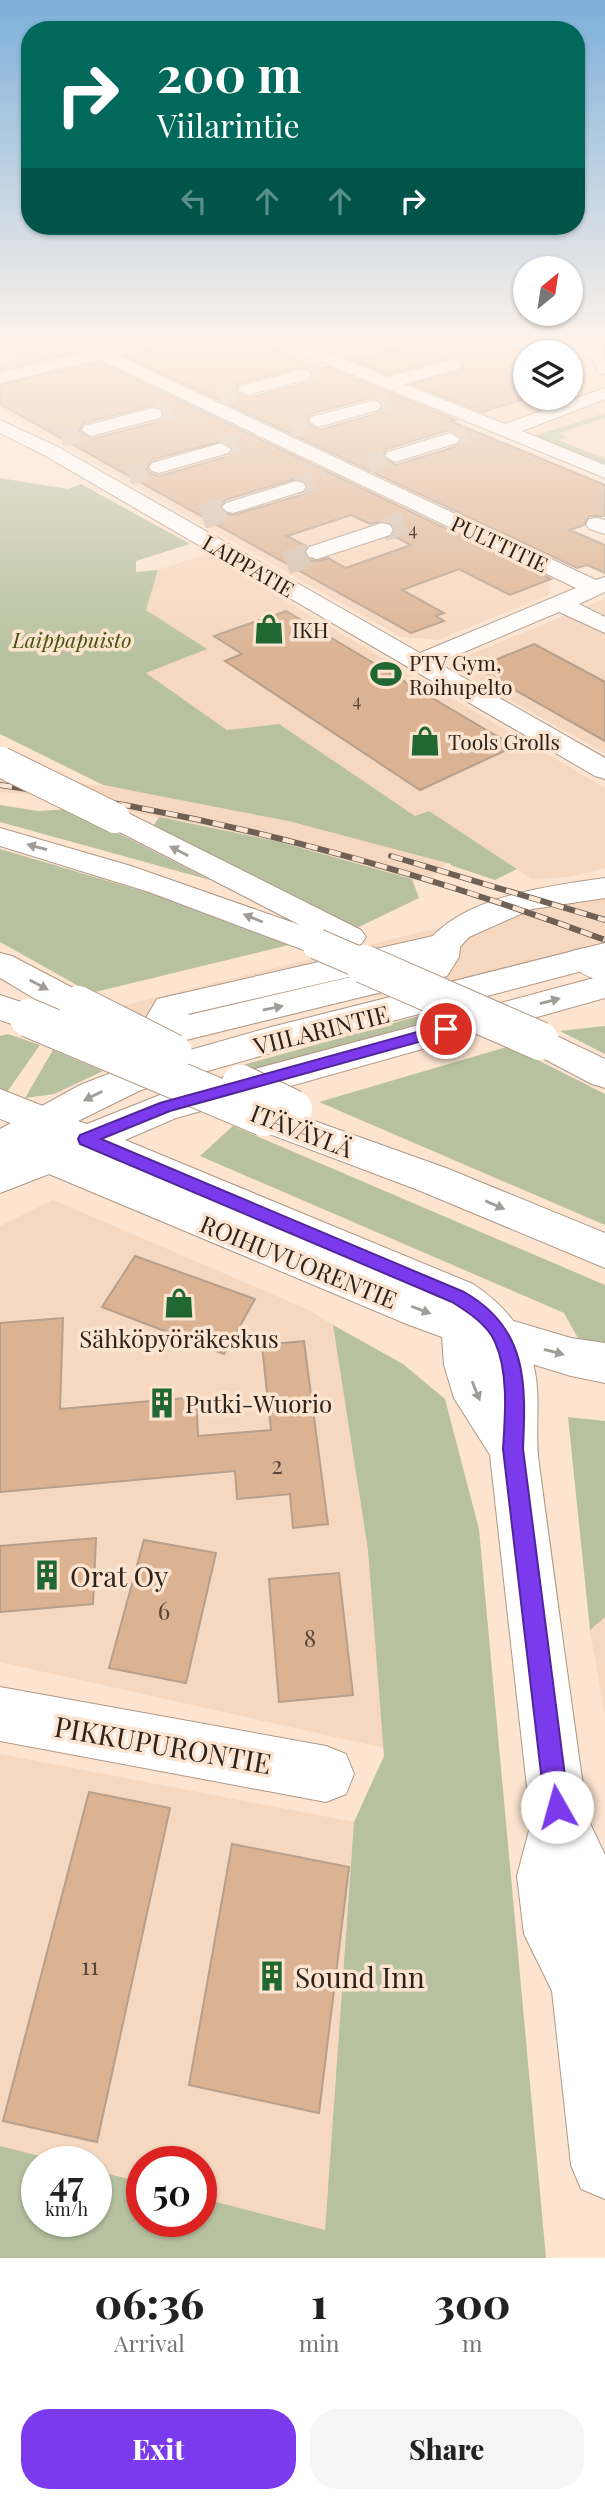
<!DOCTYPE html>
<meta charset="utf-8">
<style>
body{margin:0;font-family:"Playfair Display",serif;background:#f6f6f6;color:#222;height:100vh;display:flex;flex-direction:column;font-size:26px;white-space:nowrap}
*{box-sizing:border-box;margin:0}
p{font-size:23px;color:#767676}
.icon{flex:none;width:38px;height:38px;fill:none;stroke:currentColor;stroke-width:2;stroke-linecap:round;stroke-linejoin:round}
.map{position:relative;height:2258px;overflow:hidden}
.details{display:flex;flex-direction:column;background:#fff;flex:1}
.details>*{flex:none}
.hud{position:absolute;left:21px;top:21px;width:564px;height:214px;border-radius:28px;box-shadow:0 2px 5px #0004;background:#00695c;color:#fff;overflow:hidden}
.needle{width:46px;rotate:30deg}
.buttons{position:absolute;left:513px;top:256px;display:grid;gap:14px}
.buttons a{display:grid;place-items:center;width:70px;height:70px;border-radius:50%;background:#fff;box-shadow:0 2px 5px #0004;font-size:35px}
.speed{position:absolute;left:21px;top:2146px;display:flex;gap:14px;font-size:35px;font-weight:700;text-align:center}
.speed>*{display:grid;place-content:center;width:91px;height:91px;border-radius:50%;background:#fff;box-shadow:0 2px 5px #0004;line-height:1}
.speed small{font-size:18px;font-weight:400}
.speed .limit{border:10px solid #d22;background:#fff;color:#111}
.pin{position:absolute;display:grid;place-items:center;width:60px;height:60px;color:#fff;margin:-30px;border:4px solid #fff;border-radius:50%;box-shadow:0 2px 7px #0007}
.me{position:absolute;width:77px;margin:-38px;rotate:353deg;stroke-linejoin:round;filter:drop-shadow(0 0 5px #0008)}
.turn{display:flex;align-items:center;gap:24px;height:147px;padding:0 21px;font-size:32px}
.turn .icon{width:91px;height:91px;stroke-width:2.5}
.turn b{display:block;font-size:49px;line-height:60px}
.lanes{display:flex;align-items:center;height:66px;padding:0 21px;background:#0003;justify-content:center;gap:35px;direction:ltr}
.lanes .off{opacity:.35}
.eta{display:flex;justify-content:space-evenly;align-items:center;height:119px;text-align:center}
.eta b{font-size:42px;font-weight:800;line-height:49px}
.button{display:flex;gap:14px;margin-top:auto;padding:14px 21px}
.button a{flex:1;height:80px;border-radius:28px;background:#7c3aed;color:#fff;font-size:28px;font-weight:800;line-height:80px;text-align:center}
.button a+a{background:#f6f6f6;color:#222}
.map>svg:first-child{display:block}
</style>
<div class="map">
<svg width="605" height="2258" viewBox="0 0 605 2258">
<rect width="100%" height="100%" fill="#fce4d0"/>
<g fill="#f6d7bf" fill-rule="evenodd">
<path d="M300,341H605V464L534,436ZM525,352H570V397H525Z"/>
<polygon points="78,364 549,579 549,595 438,640 401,637 0,410 0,383"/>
<polygon points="206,554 605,788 605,868 569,877 532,879 429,811 415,816 279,725 228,730 145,673 206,649 146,610 158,570"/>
<polygon points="605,599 605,753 465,675 466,656"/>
<polygon points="0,771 154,794 288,821 446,863 429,882 412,879 276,841 200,825 37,795 0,792"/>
<polygon points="605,877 605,942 467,980 350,1001 188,1041 118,1007 441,927 510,895 536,889 569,887"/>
<polygon points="53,1200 309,1310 333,1325 368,1550 384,1748 0,1662 0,1226"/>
<polygon points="605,1617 605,1715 590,1630"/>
<polygon points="0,1754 354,1822 325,2230 201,2198 201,2161 142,2161 142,2182 96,2171 96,2161 60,2161 0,2146"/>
</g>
<g fill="#b7c1a0">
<polygon points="605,413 605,418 559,433 567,437 558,440 605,459 605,464 534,436"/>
<polygon points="0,478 68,489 81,484 190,544 136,561 136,572 158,570 146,610 207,649 146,673 227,730 279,724 415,816 429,811 517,869 495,880 450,865 451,864 288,821 103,785 0,734"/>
<polygon points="0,805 38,811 71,809 210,880 0,822"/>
<polygon points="159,817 276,841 412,879 419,898 357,928 152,828"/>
<polygon points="0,849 159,896 289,945 91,993 0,942"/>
<polygon points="433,1012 440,1017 438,1020 252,1069 247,1069 243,1065"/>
<polygon points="605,1026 605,1054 560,1031"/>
<polygon points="8,1034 40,1045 7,1092 0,1089 0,1036"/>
<polygon points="510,1046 605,1094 605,1225 319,1102"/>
<polygon points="53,1050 103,1071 54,1094 25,1098"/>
<polygon points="233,1126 605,1285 605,1351 583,1347 564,1313 200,1156"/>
<polygon points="333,1325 403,1364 445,1399 479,1529 546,2258 0,2258 0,2146 60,2161 37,2161 37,2221 96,2221 96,2171 142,2182 142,2221 201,2221 201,2198 325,2230 354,1822 384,1756 368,1550"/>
<polygon points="568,1417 605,1421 605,1617 590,1630"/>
</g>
<g fill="#dbb393" stroke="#b69f8c" stroke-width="2" fill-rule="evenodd">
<polygon points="0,341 123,341 0,370"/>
<path d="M166,341H252L320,368L327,367L456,420L450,421L605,485V516H589L584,525L570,530L605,545V573L587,565L577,568L125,356L162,347ZM302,367L313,373L309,382L248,398L235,391L240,383ZM372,398L383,404L379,413L319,430L306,422L310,414ZM449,430L463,438L458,446L396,465L382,457L387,449Z"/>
<polygon points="425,341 492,341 525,353 525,399 482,412 412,384 459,372 464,365 458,358 451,357 388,374 353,360"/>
<path d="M99,362L551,579L510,595L459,569L402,590L444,613L436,616L444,621L411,633L0,404V385ZM154,405L161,407L164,413L161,421L92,439L79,431L83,423ZM222,441L234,448L229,456L160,476L151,474L147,469L151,460ZM295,479L304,480L308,485L304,494L234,515L224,513L219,507L225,500ZM351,515L370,524L381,521L391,522L395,529L393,536L411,545L346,568L328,558L318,561L308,560L304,553L306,546L287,536Z"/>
<polygon points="286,611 488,731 515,746 420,790 225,661 242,654 214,636"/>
<polygon points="534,644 605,682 605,741 476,668"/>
<polygon points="135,1256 255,1299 224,1354 102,1307"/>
<polygon points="63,1318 60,1409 196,1397 198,1436 271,1430 262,1345 304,1341 328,1524 293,1528 290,1494 237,1499 235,1471 0,1492 0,1323"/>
<polygon points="96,1538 93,1604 0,1612 0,1546"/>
<polygon points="144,1540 216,1553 186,1683 109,1668"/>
<polygon points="339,1573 353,1695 279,1702 269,1579"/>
<polygon points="89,1792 170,1808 97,2142 3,2121"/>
<polygon points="232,1844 349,1867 319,2113 189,2085"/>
</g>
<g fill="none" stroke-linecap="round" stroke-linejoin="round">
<g stroke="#d2bdac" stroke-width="18" stroke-dasharray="18 10" stroke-linecap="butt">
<polyline points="1,355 19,364"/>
<polyline points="302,375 323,370"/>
<polyline points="219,397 247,390"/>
<polyline points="372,406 396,400"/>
<polyline points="153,414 179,407"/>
<polyline points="290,429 318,421"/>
<polyline points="61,438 91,430"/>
<polyline points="450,439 474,431"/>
<polyline points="221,449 249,441"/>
<polyline points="368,465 395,456"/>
<polyline points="129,476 159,467"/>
<polyline points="296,487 325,478"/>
</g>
<g stroke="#d2bdac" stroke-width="24" stroke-dasharray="24 11" stroke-linecap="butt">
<polyline points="202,517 233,507"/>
<polyline points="382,530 411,520"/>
<polyline points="286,563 317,552"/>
</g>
<g stroke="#af9885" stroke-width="2">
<g id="minor">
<polygon points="134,341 163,341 161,344 117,355 596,580 605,577 605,592 579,604 605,617 605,633 559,612 438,663 605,758 605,779 595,776 44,455 0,433 0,420 58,447 420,653 576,588 99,359 0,383 0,373"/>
<polygon points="276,341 298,341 388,377 452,360 458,361 461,365 458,369 404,384 505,424 605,388 605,399 522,431 605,465 605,478 278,344"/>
<polygon points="570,347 604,348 605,374 599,373 592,357 570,357 570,352 562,352"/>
<polygon points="302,370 308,371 311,375 308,379 247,395 238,390 241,386"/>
<polygon points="372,401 378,402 381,406 378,410 318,427 309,421 311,417"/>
<polygon points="153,408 160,410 162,414 160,418 91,436 82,430 84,426"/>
<polygon points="450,433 460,439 457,443 395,462 385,456 388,452"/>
<polygon points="221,443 231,449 228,453 159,473 152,471 149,467 152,463"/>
<polygon points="296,481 303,483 306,487 303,491 233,513 226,511 222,507 226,503"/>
<polygon points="597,518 605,520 605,534 589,529 586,524 589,519"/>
<polygon points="382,523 390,525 393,530 390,535 317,559 309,557 306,552 309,547"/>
<path d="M605,878V898L532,909L469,937L460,947L459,957L447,976L186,1040L151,1027L146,1018L157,999L433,936C472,895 551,886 605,878ZM423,960L189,1015L188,1014Z"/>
<polygon points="0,1089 58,1112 63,1122 58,1132 44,1136 0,1119"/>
<polygon points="0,1687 326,1746 346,1754 354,1774 346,1794 326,1802 0,1741"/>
</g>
</g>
<g stroke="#af9885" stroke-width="2">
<path id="major" d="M605,943V965L271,1053L141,1090L78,1121L87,1124L165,1093L605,975V998L176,1118L125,1140L473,1284C503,1304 524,1328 533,1363C542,1396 534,1430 539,1464C554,1578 570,1693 586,1807L588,1819L605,1855V2199L581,2189L571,2165L552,1991L524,1934L517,1876L531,1823L490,1455L454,1398L444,1365L442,1337L409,1325L49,1174L0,1193V1129L80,1085L116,1071L271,1027Z"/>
</g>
<g stroke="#af9885" stroke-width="2">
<g id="highway">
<polygon points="115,809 126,812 361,930 366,937 361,944 349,948 332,942 329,952 317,955 149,892 0,846 0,828 131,866 300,925 104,824 100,818 104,812"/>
<path d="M584,948L605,956V982C590,978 575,972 567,959L572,951Z"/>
<path d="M0,953L12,956L90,997L96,1005L90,1013C63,1021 24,991 0,978Z"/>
<polygon points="0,995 42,1009 47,1018 42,1027 29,1030 0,1020"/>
<polygon points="540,1028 605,1059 605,1088 592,1084 527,1050 522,1041 527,1032"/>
<polygon points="264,1103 446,1168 605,1233 605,1268 418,1190 251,1127 245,1117 251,1107"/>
<polygon points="463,1306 571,1338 605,1343 605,1383 571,1376 447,1338 441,1325 447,1312"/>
</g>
</g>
<use href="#minor" fill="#fff" fill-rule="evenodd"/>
<use href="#major" fill="#fff" fill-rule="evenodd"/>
<use href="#highway" fill="#fff" fill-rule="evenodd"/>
<g stroke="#6e6055" stroke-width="6">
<g id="rail">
<path d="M0,785C212,814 405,866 605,940"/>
<polyline points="391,856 605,920"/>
</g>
</g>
<use href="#rail" stroke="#fce4d0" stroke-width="4.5" stroke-dasharray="12" stroke-linecap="butt"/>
<g stroke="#af9885" stroke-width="32" stroke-linecap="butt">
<g id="highway-bridge-far1">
<polyline points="1,762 115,818"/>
<polyline points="317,944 368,966"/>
</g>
</g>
<g stroke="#af9885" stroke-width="40" stroke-linecap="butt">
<g id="highway-bridge">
<polyline points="364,964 540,1041"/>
<polyline points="78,1005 173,1053"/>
<polyline points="29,1018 264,1117"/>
<polyline points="241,1084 293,1109"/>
</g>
</g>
<use href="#highway-bridge-far1" stroke="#fff" stroke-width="30"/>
<use href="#highway-bridge" stroke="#fff" stroke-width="38"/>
</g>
<defs><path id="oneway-solid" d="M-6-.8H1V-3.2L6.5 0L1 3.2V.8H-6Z" transform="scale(1.75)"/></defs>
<g fill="#a09c98">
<use href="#oneway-solid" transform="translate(37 847) rotate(-165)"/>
<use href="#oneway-solid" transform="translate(179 851) rotate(-153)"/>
<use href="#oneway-solid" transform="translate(253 918) rotate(-158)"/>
<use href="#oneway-solid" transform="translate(39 985) rotate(28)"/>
<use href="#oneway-solid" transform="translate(550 1001) rotate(-15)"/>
<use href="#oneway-solid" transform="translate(273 1008) rotate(-12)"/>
<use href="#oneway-solid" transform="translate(93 1096) rotate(153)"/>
<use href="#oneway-solid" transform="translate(495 1205) rotate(23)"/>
<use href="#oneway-solid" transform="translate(421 1310) rotate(21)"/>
<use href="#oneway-solid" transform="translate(554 1352) rotate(15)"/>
<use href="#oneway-solid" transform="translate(476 1391) rotate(68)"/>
</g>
<linearGradient id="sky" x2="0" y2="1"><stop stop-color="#7cafda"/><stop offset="0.52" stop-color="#fef3ea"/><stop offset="1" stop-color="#fef3ea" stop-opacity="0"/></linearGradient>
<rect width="605" height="657" fill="url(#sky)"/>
<path fill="#7c3aed" stroke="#51269a" stroke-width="2" d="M446,1024L451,1026L453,1029L451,1033L170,1111L101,1139L464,1292C528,1328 526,1384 523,1449L569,1807L566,1816L557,1819L549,1816L545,1807L503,1449C505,1417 509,1373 495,1342C487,1324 468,1312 452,1302L80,1144L78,1139L80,1135L160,1103Z"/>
<defs>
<g id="shop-bare" transform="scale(2.415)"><path d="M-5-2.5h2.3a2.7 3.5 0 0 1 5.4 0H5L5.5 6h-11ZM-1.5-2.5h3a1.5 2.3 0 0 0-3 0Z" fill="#206733" stroke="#fce4d0" stroke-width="2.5" paint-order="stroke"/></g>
<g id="stadium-bare" transform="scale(2.415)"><path d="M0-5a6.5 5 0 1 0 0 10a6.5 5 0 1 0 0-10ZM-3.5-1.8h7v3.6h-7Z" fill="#206733" stroke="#fce4d0" stroke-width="2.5" paint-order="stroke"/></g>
<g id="building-bare" transform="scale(2.415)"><path d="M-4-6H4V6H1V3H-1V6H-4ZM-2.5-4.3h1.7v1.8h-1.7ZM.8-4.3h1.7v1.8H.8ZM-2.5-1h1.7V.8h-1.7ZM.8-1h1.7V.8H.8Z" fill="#206733" stroke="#fce4d0" stroke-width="2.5" paint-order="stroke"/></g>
</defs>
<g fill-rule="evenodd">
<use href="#shop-bare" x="269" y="629"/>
<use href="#stadium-bare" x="386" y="674"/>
<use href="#shop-bare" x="425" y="741"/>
<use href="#shop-bare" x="179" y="1303"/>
<use href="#building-bare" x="162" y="1403"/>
<use href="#building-bare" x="47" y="1575"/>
<use href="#building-bare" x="272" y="1976"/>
</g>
<g text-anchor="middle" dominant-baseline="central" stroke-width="7" stroke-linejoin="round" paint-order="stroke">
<g font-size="18" fill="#574639">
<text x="413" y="529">4</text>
<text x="357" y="700">4</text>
</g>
<g font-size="21" fill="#2b221b" stroke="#fce4d0">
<text transform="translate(500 543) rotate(25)">PULTTITIE</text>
<text transform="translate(249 565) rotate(30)">LAIPPATIE</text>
</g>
<g font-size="21" fill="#2b221b" stroke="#fce4d0" text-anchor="start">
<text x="292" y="629">IKH</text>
<text x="409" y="662">PTV Gym,<tspan x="409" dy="24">Roihupelto</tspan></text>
<text x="448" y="741">Tools Grolls</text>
</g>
<g font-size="21" font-style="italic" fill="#44530a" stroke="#fce4d0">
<text x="72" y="639">Laippapuisto</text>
</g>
<g font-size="24" fill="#2b221b" stroke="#fce4d0">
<text transform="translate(321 1029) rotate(-14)">VIILARINTIE</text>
<text transform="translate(302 1130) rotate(21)">ITÄVÄYLÄ</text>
<text transform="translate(299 1261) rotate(22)">ROIHUVUORENTIE</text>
</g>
<g font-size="24" fill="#2b221b" stroke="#fce4d0">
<text x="179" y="1338">Sähköpyöräkeskus</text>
<text x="185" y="1403" text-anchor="start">Putki-Wuorio</text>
</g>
<g font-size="24" fill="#574639">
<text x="277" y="1464">2</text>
<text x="164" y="1610">6</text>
<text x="310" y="1637">8</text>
<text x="90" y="1965">11</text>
</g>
<g font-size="28" fill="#2b221b" stroke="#fce4d0" text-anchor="start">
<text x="70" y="1575">Orat Oy</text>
<text x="295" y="1976">Sound Inn</text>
</g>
<g font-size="28" fill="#2b221b" stroke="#fce4d0">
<text transform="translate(163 1744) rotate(10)">PIKKUPURONTIE</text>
</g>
</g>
</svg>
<div class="buttons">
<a><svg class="needle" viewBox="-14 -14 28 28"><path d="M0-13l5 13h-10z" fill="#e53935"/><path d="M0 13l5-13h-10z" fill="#767676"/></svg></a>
<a><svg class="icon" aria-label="layers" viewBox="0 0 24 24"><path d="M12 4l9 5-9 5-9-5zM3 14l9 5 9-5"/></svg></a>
</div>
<div class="speed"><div>47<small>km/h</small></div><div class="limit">50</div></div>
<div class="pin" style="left:446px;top:1029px;background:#d93025"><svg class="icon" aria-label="arrive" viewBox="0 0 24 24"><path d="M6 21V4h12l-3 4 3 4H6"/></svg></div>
<svg class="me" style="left:557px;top:1807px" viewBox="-20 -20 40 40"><circle r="19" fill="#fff"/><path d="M0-13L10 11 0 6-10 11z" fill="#7c3aed"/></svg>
<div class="hud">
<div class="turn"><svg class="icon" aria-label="right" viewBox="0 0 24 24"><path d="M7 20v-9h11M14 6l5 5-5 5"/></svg><div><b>200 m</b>Viilarintie</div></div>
<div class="lanes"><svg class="icon off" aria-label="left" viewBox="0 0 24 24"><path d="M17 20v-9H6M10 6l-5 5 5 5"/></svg><svg class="icon off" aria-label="ahead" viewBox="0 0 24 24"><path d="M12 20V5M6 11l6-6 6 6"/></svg><svg class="icon off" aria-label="ahead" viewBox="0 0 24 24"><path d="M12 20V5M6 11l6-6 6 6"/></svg><svg class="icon" aria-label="right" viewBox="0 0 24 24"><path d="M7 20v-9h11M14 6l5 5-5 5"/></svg></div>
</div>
</div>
<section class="details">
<div class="eta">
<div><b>06:36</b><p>Arrival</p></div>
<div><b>1</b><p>min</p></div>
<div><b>300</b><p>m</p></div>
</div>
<div class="button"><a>Exit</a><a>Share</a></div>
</section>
